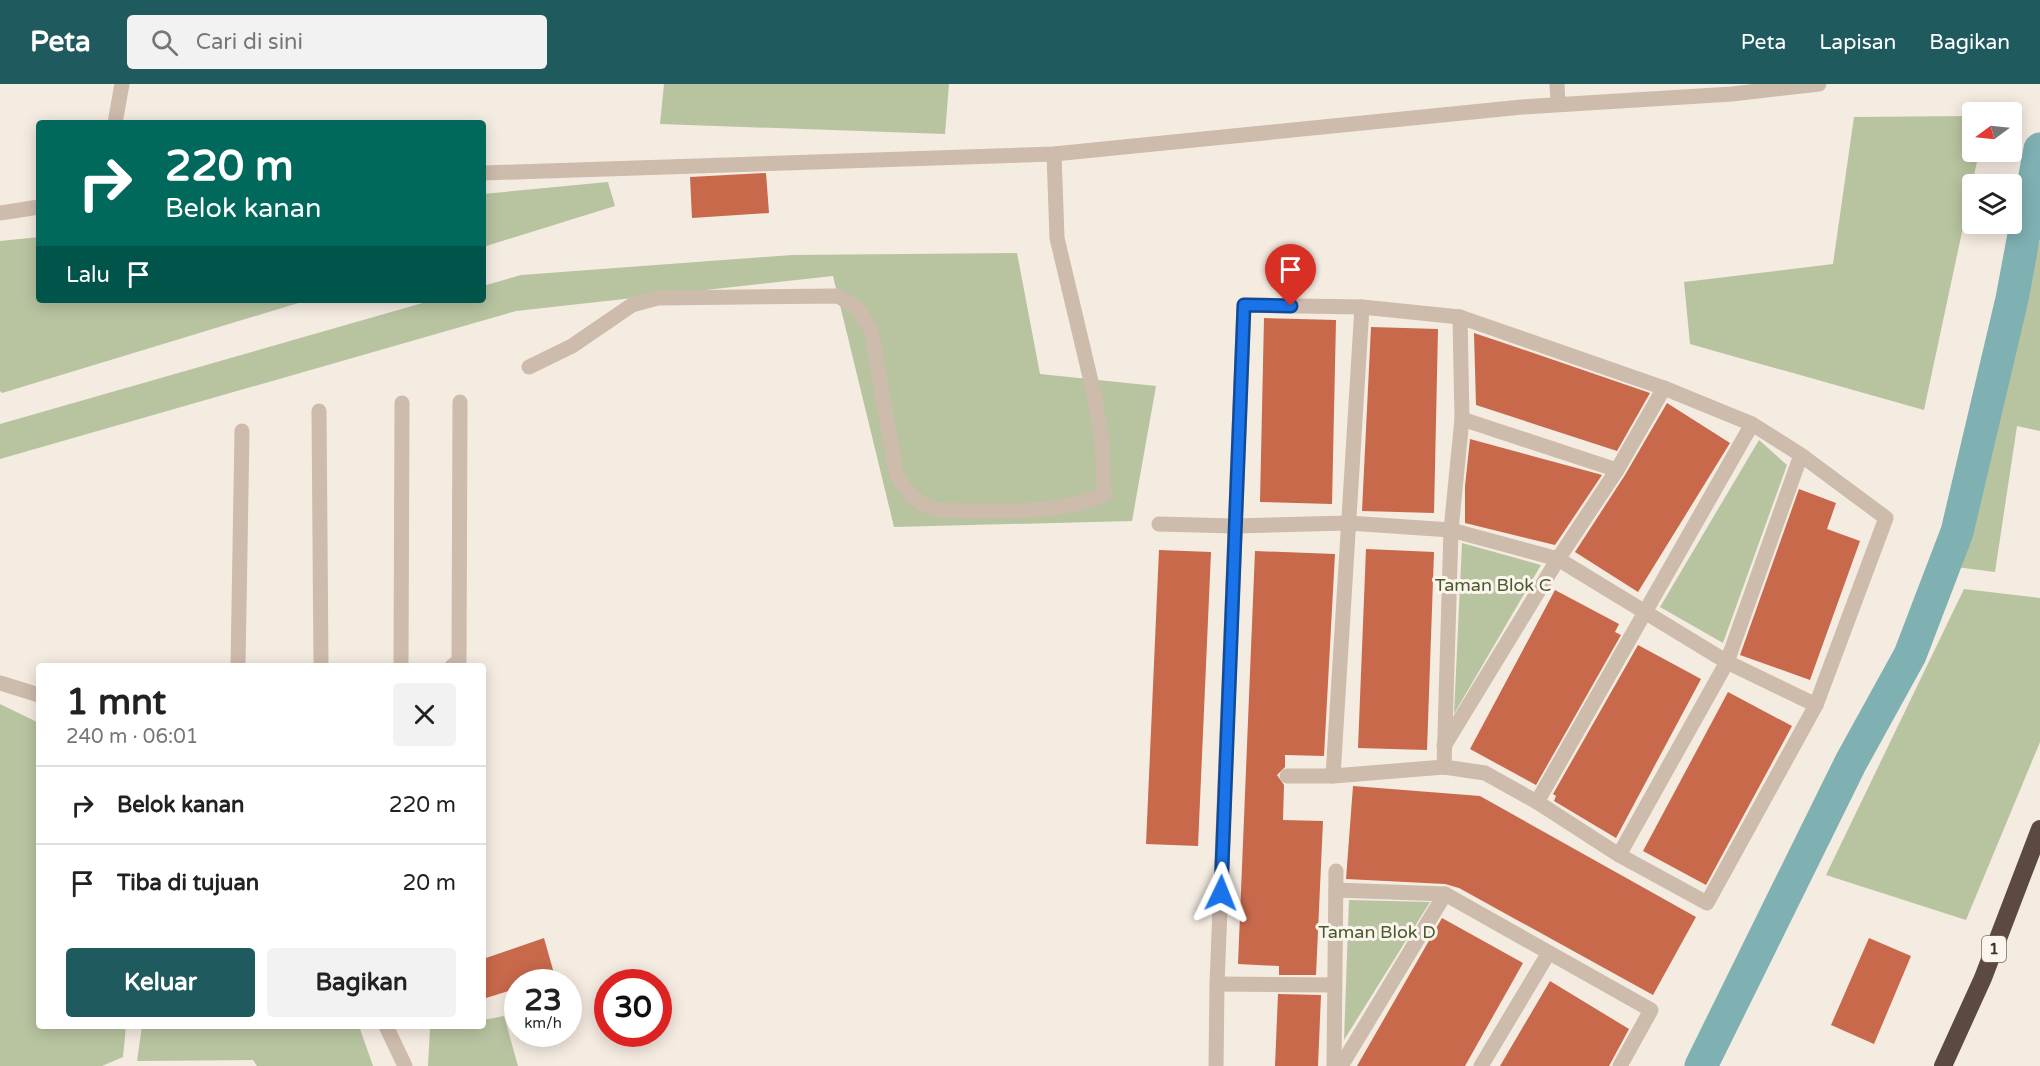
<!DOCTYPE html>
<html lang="id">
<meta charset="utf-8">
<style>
body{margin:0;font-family:"Varela Round",sans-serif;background:#f2f2f2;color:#222;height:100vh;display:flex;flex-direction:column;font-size:22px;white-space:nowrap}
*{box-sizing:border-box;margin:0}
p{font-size:20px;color:#767676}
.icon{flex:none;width:33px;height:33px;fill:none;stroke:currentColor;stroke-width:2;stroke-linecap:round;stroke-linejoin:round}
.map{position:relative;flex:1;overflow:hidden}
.side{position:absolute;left:36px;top:579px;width:450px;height:366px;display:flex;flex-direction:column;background:#fff;border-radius:6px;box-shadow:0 3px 15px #0003}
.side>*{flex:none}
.banner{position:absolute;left:36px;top:36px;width:450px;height:183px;border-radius:6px;box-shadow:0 3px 15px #0003;background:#00695c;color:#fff;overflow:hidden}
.needle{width:39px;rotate:255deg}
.tools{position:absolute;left:1962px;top:18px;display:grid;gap:12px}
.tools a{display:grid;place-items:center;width:60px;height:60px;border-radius:6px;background:#fff;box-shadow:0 3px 15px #0003;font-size:30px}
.speed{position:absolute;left:504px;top:885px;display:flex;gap:12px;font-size:30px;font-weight:700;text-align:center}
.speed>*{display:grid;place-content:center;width:78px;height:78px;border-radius:50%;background:#fff;box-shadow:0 3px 15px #0003;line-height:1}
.speed small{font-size:15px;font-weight:400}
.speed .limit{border:9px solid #d22;background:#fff;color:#111}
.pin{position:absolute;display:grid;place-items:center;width:51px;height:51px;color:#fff;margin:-62px -26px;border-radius:50% 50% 50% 0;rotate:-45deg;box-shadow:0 0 6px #0007}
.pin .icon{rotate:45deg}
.me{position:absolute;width:66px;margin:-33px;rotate:2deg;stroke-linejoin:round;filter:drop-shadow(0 0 4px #0008)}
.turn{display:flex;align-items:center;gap:21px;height:126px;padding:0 30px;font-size:27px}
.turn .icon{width:78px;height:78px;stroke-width:2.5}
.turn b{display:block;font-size:42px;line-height:51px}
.then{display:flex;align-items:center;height:57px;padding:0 30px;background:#0003;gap:12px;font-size:22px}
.round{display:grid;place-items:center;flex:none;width:63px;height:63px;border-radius:6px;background:#f2f2f2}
.summary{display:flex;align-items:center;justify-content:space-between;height:102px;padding:0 30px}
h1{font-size:36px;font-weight:700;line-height:45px}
.primary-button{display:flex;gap:12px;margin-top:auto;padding:12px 30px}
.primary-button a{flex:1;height:69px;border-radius:6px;background:#1f5a5e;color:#fff;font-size:24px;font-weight:700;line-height:69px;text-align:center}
.primary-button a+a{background:#f2f2f2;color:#222}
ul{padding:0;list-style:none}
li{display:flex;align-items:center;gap:18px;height:78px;padding:0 30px;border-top:2px solid #e0e0e0}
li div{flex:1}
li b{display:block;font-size:22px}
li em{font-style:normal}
header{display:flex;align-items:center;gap:36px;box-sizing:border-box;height:84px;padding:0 30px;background:#1f5a5e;color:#fff}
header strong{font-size:28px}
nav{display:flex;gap:33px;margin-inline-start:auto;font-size:21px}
.search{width:420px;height:54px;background:#f2f2f2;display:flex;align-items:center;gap:15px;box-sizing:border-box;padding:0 21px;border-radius:6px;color:#767676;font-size:22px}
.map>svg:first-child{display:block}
</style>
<header>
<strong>Peta</strong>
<div class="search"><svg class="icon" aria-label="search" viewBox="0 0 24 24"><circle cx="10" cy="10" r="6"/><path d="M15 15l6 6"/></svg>Cari di sini</div>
<nav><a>Peta</a><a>Lapisan</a><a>Bagikan</a></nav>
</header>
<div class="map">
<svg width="2040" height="982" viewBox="0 0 2040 982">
<rect width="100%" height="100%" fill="#f4ebe1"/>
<g fill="#b8c4a0">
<polygon points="664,0 949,0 945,50 660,40"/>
<polygon points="1972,32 1972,68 1979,68 1924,326 1690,260 1684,198 1833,180 1854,33"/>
<polygon points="608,98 615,122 483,163 483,110"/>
<polygon points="39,153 39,216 308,216 2,309 0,307 0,157"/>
<polygon points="2040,157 2040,347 2017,342 1995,488 1956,483"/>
<polygon points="1017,169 1040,290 1156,302 1132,437 894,443 833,192 516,227 0,375 0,340 433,216 483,216 483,202 521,191 792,171"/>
<polygon points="1759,356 1787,381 1723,559 1660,523"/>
<polygon points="1462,459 1541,481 1454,630"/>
<polygon points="1964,505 2040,514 2040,658 1966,836 1826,791"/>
<polygon points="0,620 39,639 39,942 126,942 123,973 102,982 0,982"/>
<polygon points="1349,816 1430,818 1344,956"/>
<polygon points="504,932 518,982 428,982 430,945 483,942 483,936"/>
<polygon points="142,942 359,942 373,982 257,982 253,976 137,977"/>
</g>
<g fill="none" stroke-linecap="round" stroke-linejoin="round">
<polyline stroke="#7fb0b2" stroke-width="33" points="1701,982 1851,678 1910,571 1957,448 2012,215 2040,65"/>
</g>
<g fill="#c8694b">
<polygon points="766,89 769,129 692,134 690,93"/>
<polygon points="1264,234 1336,236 1332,420 1260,418"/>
<polygon points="1371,243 1438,245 1434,429 1362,427"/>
<polygon points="1474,249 1501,258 1650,309 1617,367 1476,321"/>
<polygon points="1667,319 1730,359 1638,508 1575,468 1625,391"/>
<polygon points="1470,355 1595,389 1602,391 1555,461 1465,439 1465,402"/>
<polygon points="1799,405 1836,419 1827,445 1860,457 1810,596 1740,571"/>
<polygon points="1366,465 1434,468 1427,666 1358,664"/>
<polygon points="1159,466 1211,468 1198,762 1146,760"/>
<polygon points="1255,467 1335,470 1324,672 1285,671 1285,683 1277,691 1284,701 1283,736 1323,737 1316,891 1279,891 1279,882 1238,880"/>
<polygon points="1555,506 1619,540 1615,548 1621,551 1536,701 1470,665"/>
<polygon points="1638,561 1701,595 1616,754 1554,717 1556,712 1553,710"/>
<polygon points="1728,608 1792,642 1706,801 1643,767"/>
<polygon points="1353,702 1480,712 1696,833 1653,911 1459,804 1445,800 1346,795"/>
<polygon points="1442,834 1523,879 1465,982 1357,982"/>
<polygon points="544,854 555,893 536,898 518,898 518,904 483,915 483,875"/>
<polygon points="1869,854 1911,872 1874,960 1831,941"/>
<polygon points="1550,897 1629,945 1609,982 1500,982"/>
<polygon points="1278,910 1321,911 1318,982 1275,982"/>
</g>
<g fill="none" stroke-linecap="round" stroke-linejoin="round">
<g stroke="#cdbbac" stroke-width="15">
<polyline points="1557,0 1558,20"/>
<polyline points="115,39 122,0"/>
<polyline points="483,89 1054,70 1522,23 1732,10 1819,0"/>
<polyline points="0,129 39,123"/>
<path d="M529,283L572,262L632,221L658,214L838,212L857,224L871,245L896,389C905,407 918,421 938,426C994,427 1051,432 1104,411L1102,357L1094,310L1057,154L1054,70"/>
<polyline points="319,327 321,582"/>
<polyline points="1462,335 1617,386"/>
<polyline points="1159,440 1234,442 1348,439 1451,446 1558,475 1727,578 1816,621"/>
<polyline points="238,582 242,347"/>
<polyline points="401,582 402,319"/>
<polyline points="452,582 459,577 460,318"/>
<polyline points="0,599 39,611"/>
<polyline points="1444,662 1558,475 1617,386 1664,304"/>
<polyline points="1444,683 1451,446 1462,335 1460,233"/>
<polyline points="1333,692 1362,223"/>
<polyline points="1537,718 1752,340"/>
<polyline points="1619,771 1727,578 1801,371"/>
<polyline points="1336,806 1445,810 1651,926 1620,982"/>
<polyline points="1217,900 1334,901"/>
<polyline points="386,942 405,982"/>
<polyline points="1216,982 1217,900 1244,221 1362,223 1460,233 1664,304 1752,340 1801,371 1886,434 1816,621 1707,819 1619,771 1537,718 1485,689 1444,683 1333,692 1287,692"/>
<polyline points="1334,982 1336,787"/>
<polyline points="1341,982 1445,810"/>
<polyline points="1481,982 1548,870"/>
</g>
<polyline stroke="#5c4a42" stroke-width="18" points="1943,982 1983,894 2040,745"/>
</g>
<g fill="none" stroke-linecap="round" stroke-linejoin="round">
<g stroke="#114b97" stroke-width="15">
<polyline id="route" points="1221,809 1244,221 1291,222"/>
</g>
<use href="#route" stroke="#1a73e8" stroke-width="10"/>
</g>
<g text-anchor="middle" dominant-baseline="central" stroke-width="6" stroke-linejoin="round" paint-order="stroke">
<rect fill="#fbf5ee" stroke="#756b66" stroke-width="1.5" x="1982" y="852" width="24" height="26" rx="4.5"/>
<g font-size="16" font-weight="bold" fill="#3b302b">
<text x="1994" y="865">1</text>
</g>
<g font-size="18" fill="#4a5a2e" stroke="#fbf5ee">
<text x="1493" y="501">Taman Blok C</text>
<text x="1377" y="848">Taman Blok D</text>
</g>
</g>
</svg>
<div class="tools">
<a><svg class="needle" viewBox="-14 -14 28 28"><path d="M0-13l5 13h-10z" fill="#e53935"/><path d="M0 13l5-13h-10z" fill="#767676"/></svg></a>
<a><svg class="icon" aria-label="layers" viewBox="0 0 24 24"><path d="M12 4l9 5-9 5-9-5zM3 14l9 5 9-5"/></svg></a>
</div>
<div class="speed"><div>23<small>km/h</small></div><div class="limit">30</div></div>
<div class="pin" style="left:1291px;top:222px;background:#d93025"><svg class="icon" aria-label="arrive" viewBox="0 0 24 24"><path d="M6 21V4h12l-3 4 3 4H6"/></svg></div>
<svg class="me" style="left:1221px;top:809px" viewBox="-20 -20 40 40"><path d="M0-17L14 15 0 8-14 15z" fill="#1a73e8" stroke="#fff" stroke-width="4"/></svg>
<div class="banner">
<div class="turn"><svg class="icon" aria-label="right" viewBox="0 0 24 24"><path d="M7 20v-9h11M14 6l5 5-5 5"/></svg><div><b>220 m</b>Belok kanan</div></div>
<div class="then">Lalu<svg class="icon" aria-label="arrive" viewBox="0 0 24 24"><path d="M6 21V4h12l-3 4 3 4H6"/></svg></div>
</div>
<section class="side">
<div class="summary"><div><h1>1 mnt</h1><p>240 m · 06:01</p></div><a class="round"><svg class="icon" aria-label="close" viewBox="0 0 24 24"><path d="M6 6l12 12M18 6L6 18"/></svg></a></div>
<ul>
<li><svg class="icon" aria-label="right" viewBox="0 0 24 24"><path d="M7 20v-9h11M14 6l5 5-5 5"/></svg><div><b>Belok kanan</b></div><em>220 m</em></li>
<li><svg class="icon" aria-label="arrive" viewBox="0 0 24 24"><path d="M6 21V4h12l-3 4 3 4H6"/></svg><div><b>Tiba di tujuan</b></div><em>20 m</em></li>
</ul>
<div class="primary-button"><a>Keluar</a><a>Bagikan</a></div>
</section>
</div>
